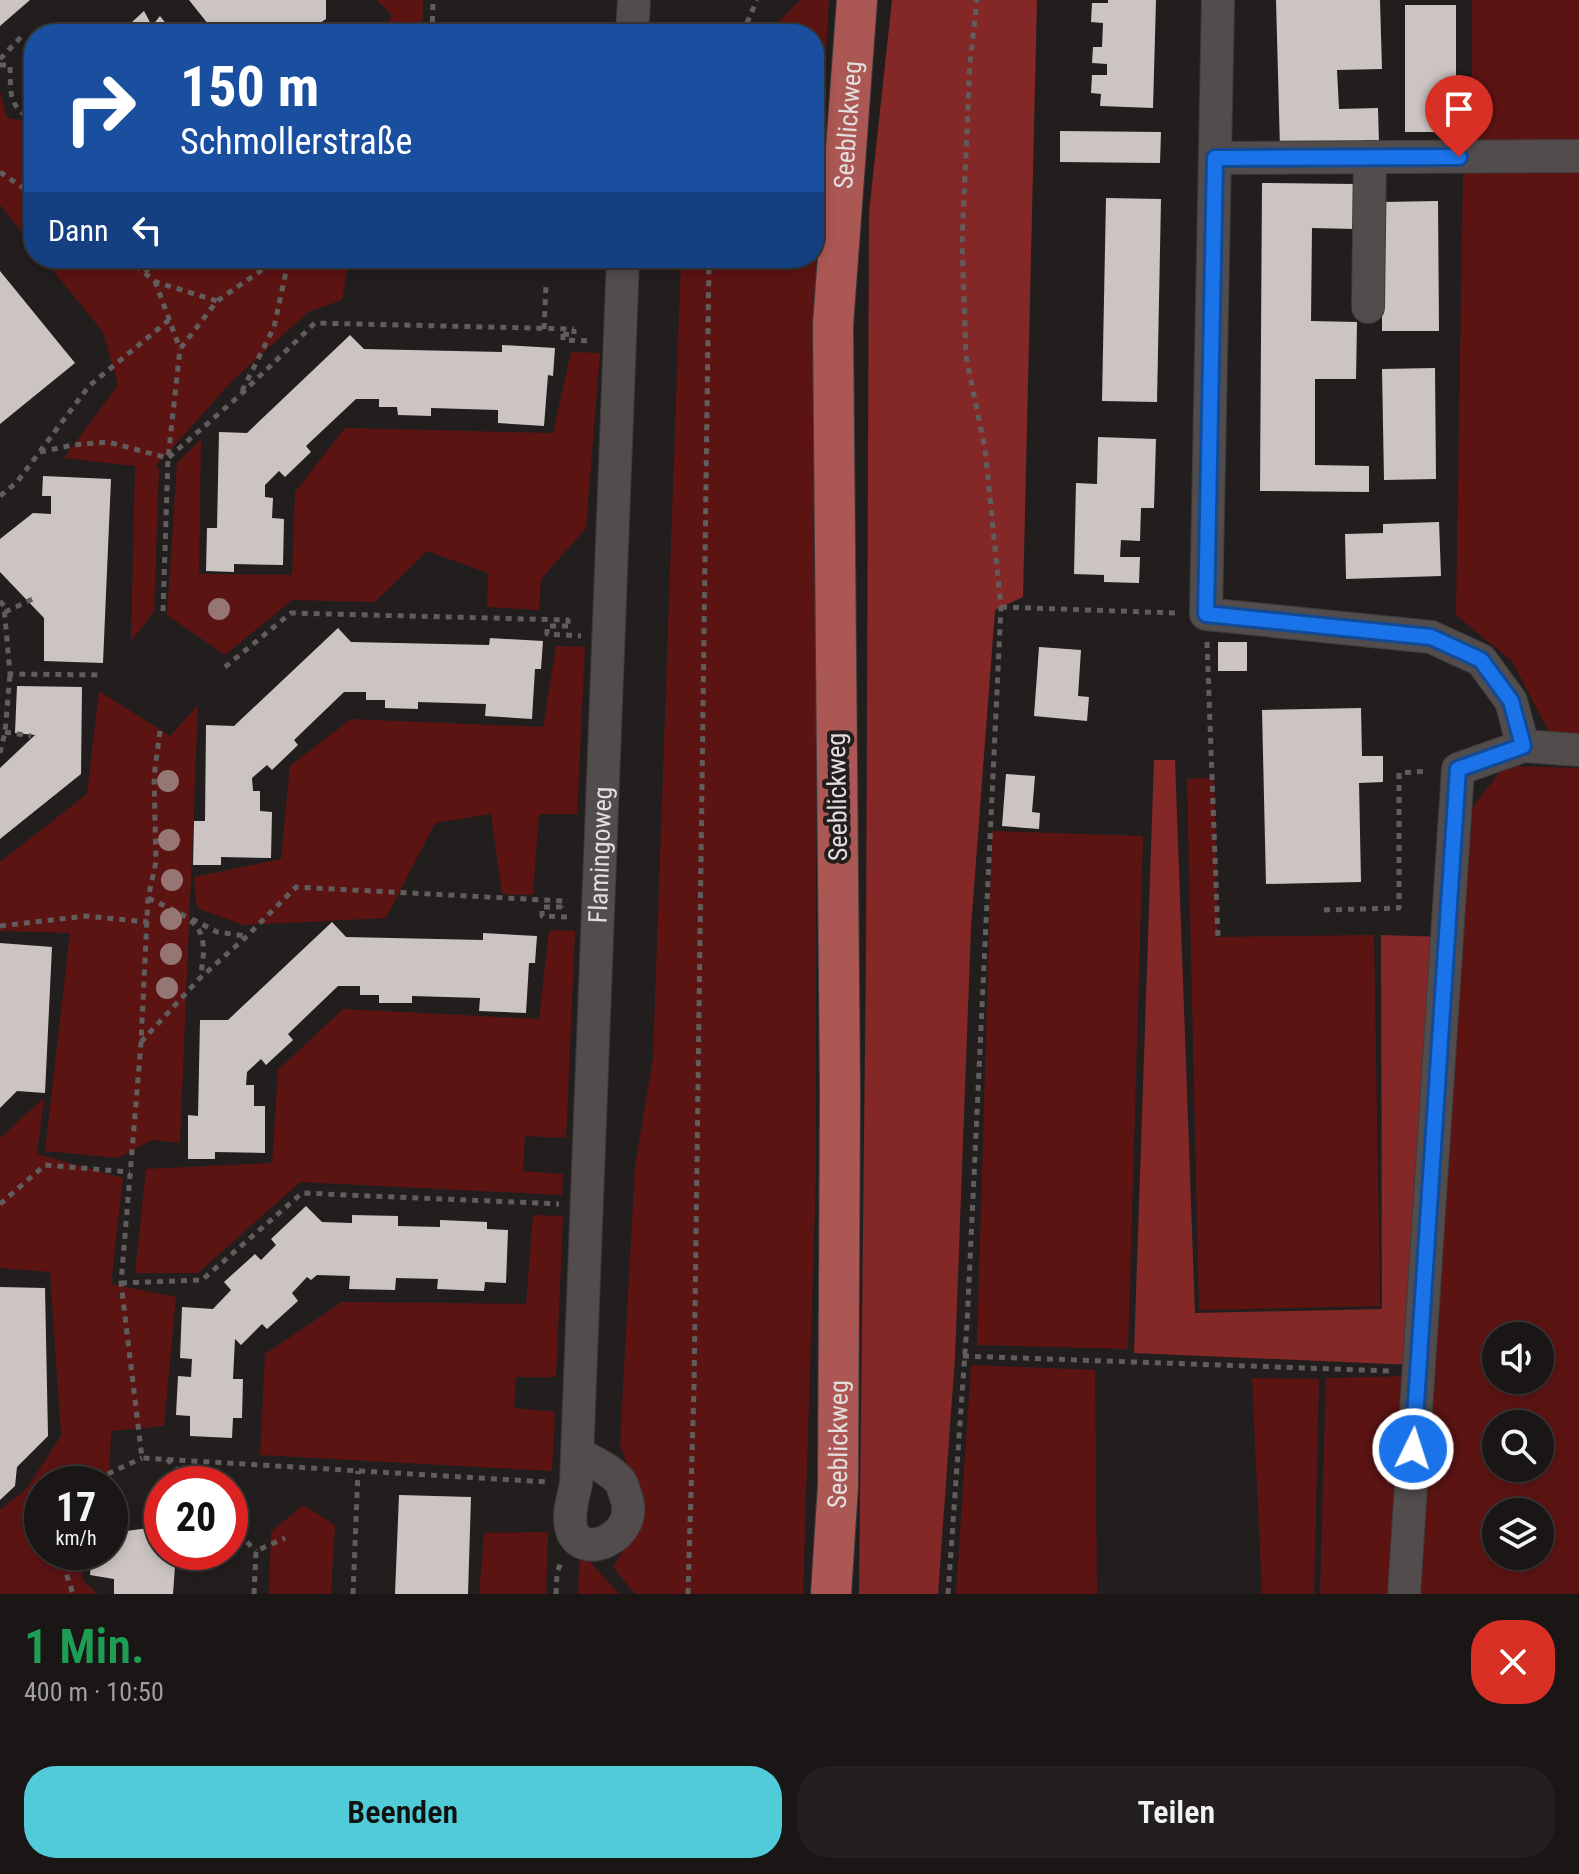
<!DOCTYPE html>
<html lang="de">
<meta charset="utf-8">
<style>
body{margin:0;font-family:"Roboto Condensed",sans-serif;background:#231f1f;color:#f1f3f6;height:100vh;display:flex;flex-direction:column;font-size:30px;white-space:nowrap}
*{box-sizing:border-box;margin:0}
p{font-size:26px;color:#9f9fa1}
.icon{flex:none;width:44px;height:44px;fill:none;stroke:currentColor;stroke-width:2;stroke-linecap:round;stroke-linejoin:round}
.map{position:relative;height:1594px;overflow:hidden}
.side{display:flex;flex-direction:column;background:#1a1616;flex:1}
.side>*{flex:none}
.banner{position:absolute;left:24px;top:24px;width:800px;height:244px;border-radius:32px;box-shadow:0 4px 12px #0003,0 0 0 2px #383535;background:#1a4fa0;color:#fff;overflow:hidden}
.tools{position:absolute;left:1482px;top:1322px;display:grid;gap:16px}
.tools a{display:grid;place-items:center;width:72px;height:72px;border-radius:50%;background:#1a1616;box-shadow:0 4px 12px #0003,0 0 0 2px #383535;font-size:40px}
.speed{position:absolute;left:24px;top:1466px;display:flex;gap:16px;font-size:40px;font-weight:700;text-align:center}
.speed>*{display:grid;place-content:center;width:104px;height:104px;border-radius:50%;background:#1a1616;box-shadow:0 4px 12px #0003,0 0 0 2px #383535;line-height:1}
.speed small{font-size:20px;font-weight:400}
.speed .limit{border:12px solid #d22;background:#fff;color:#111}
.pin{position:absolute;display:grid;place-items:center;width:68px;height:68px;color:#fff;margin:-82px -34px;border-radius:50% 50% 50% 0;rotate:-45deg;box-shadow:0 0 8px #0007}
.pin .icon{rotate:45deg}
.me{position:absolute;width:88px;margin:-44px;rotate:4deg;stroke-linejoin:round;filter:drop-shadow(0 0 6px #0008)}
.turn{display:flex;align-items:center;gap:28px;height:168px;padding:0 24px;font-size:36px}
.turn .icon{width:104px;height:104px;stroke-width:2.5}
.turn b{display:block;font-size:56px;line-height:68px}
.then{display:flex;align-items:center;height:76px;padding:0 24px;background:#0003;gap:16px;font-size:30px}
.round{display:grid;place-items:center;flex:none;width:84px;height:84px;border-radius:32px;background:#231f1f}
.overview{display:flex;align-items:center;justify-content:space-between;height:136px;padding:0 24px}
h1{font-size:48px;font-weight:600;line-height:60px;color:#1e9e55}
.button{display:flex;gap:16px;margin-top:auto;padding:16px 24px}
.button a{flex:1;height:92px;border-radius:32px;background:#52cbd9;color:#111;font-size:32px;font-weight:600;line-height:92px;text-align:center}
.button a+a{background:#231f1f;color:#f1f3f6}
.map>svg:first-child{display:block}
</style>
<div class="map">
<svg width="1579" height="1594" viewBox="0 0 1579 1594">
<rect width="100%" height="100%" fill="#231e1e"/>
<g fill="#5c1413" fill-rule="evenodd">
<polygon points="377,0 423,0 422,34 388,34 391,14"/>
<polygon points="800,0 829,0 816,205 816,1174 803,1594 635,1594 613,1567 644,1518 620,1444 635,1166 653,1058 681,258 814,258 814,34 767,34"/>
<polygon points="1472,0 1579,0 1579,142 1472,145"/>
<polygon points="0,91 7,118 34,123 34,247 0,205"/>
<polygon points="1463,170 1579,170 1579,733 1549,732 1512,661 1456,615"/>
<polygon points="43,258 421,258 349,260 342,300 308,312 232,381 155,467 159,468 154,612 131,641 135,466 64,458 118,385 103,332"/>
<polygon points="571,352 600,353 586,528 541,579 539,610 487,607 488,573 427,551 375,602 292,600 225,655 167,615 177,463 201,439 199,574 292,575 295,492 345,428 553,433"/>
<polygon points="556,646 585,647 577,814 539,814 533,895 502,894 491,814 435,823 386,918 243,925 197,908 194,877 281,859 290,766 351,719 543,727"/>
<polygon points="99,691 170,736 198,705 180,1143 152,1140 118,1158 45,1151 70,933 0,931 0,862 87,794"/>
<path d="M1504,766L1579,768V1594H1414L1465,818ZM1496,1336H1540V1380H1496ZM1496,1424H1540V1468H1496ZM1496,1512H1540V1556H1496Z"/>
<polygon points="1214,778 1218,937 1374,935 1380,1306 1199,1310 1187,779"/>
<polygon points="992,831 1143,836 1128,1349 977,1345"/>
<polygon points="549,930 575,931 566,1138 525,1136 523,1171 563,1174 562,1195 300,1182 198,1273 135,1273 146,1169 272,1163 278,1070 343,1009 539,1019"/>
<polygon points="44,1098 37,1154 123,1178 111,1284 176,1297 164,1426 111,1431 109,1484 42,1484 42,1552 85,1552 82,1579 97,1594 0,1594 0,1510 27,1488 61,1436 50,1272 0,1268 0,1138"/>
<polygon points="533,1215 563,1216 556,1377 516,1377 514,1408 555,1412 552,1471 260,1455 265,1354 342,1302 526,1304"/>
<polygon points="971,1365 1095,1370 1097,1594 956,1594"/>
<polygon points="1414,1376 1400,1594 1320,1594 1326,1378"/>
<polygon points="1252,1378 1319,1379 1314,1594 1262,1594"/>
<polygon points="303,1505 335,1525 331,1594 269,1594 271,1532"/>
<polygon points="548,1532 546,1594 479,1594 484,1533"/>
<polygon points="580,1551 619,1594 578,1594"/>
</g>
<g fill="#832826">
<polygon points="892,0 1037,0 1023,597 995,610 971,927 955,1357 938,1594 859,1594 866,954 869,213"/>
<polygon points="1154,760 1175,760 1195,1313 1382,1309 1381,935 1443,937 1412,1365 1134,1353"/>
</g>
<g fill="#cbc4c3">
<polygon points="0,0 30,0 0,26"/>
<polygon points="189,0 326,0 326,19 303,34 216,34"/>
<polygon points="1108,0 1156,0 1153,108 1100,106 1101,94 1091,93 1092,75 1107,75 1107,64 1092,63 1093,47 1102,47 1103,23 1091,22 1092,3 1108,3"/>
<polygon points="1276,0 1380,0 1382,69 1337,70 1339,109 1378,108 1379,144 1280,148"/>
<rect x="1405" y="5" width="51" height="127"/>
<polygon points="144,11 152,26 160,16 174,34 119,34"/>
<polygon points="1060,131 1161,132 1160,163 1060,162"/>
<polygon points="1262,183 1355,184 1355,229 1312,228 1311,321 1357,322 1356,379 1315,379 1315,465 1369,466 1369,492 1260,491"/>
<polygon points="1106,198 1161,199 1157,402 1102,401"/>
<polygon points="1438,201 1439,331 1382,331 1382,202"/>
<polygon points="0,271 75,363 0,424"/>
<polygon points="350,335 364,349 502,352 502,345 555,348 553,376 548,375 544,426 498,423 498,410 431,408 431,416 398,415 397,407 379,407 379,399 356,399 306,446 311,452 285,477 279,471 265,485 265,497 273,498 272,518 284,519 283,565 234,564 234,572 206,571 207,528 217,528 219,432 247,433"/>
<polygon points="1435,368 1436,479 1384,480 1382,369"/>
<polygon points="1098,437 1156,439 1154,508 1141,508 1140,541 1121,540 1120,557 1140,557 1139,583 1104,582 1104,575 1074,574 1076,483 1097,484"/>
<polygon points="43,476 111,479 103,663 44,661 44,618 0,572 0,539 33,513 51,514 51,496 42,496"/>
<polygon points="1439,522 1441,576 1346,579 1345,534 1383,533 1383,524"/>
<polygon points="338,628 351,642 489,645 490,638 543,641 541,669 535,669 532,719 485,716 486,704 418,702 418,709 385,708 385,700 366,700 366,692 344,692 294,740 298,745 272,770 267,765 252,778 253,791 260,791 260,811 272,812 271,858 221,857 221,865 193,865 194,821 205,821 206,725 234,726"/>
<rect x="1218" y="642" width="29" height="29"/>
<polygon points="1039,647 1081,650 1078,696 1089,697 1087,721 1034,716"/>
<polygon points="17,686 82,687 81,774 0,839 0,768 35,735 15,733"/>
<polygon points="1361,708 1362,756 1383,756 1383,782 1359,783 1361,882 1266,884 1262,710"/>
<polygon points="1006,774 1035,776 1032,812 1040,813 1039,829 1002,826"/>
<polygon points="332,922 346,937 483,940 483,933 537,936 535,963 529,963 526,1013 479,1011 480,998 412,996 412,1003 379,1003 379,995 360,995 360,986 338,986 288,1034 293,1040 266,1065 261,1059 247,1072 246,1085 254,1085 254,1106 265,1106 265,1153 215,1152 215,1159 188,1159 188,1115 198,1116 200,1020 228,1020"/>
<polygon points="0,943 52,947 45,1093 17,1091 0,1108"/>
<polygon points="306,1206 322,1222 352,1223 352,1215 398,1216 398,1226 440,1227 440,1220 487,1222 487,1229 508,1230 506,1283 485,1282 484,1291 437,1289 438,1279 396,1278 395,1290 349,1289 350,1276 317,1275 311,1280 307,1277 292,1293 298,1301 267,1329 262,1324 241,1345 235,1339 233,1379 243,1379 242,1418 233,1418 232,1438 190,1436 190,1416 176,1415 178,1376 191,1377 192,1359 180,1358 182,1307 213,1309 231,1290 224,1282 255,1254 261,1260 276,1245 271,1239"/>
<polygon points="0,1287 45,1288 48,1436 17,1467 15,1486 0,1500"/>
<polygon points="399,1495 471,1497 468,1594 395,1594"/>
<polygon points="118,1514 126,1531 149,1528 162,1518 162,1552 176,1552 173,1594 114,1594 114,1579 90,1575 92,1552 110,1552 110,1517"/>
</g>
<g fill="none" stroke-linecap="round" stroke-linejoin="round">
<g stroke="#403b3b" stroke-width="34">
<g id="minor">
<polyline points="1218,0 1206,614 1431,637 1481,660 1511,701 1523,746 1579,750"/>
<polyline points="632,34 634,0"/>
<polyline points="1215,158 1579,156"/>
<polyline points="1368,307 1370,157"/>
<path id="s1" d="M577,1453C591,1461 608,1468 619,1480C623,1484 624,1491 626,1497C641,1537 578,1564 571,1527C568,1513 573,1498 576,1484L623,258"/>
<polyline points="1404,1594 1458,769 1523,746"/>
</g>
</g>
<g stroke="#403b3b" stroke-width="42">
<g id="major">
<path id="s2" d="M831,1594L838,1485L840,1091L833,325L857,0"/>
</g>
</g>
<g stroke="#615d5d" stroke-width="5" stroke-dasharray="6 6" stroke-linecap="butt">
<polyline points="432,34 433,0"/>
<polyline points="742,34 757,0"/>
<polyline points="0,59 22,36"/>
<path d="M0,65H10C11,92 7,107 34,120"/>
<polyline points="0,172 34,195"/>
<polyline points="126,258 156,282 217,301"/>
<polyline points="137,258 149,273"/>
<polyline points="155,281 180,349"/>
<polyline points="544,329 546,285"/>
<polyline points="563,334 563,340 592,341"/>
<polyline points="563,334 574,335 574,329"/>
<polyline points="242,391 274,327 289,258"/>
<polyline points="40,452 73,445 108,442 168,458 239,396 315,323 574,329"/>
<polyline points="0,496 17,482 89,386 169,320"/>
<polyline points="0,601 4,606 10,674 103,675"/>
<polyline points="1001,607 1176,613"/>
<polyline points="163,611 168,458 180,349 217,301 279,258"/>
<polyline points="5,612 37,597"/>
<polyline points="568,626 547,626 547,634 581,636"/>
<polyline points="1207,642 1218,937"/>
<polyline points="225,667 291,613 568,620 568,626"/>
<polyline points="160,731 154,777 156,862 148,898 141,1043 121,1283 142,1458 547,1482"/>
<polyline points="5,732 31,736"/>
<polyline points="0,753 5,732 10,674"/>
<path d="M148,898C192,919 212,922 200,977"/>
<polyline points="562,907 542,907 542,916 567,917"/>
<polyline points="1324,910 1399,908 1399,773 1429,771"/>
<polyline points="192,919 217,932 246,936"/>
<polyline points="0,926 86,916 148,922"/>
<polyline points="141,1042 200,978 247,936 296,887 563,901 562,907"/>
<polyline points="0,1204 45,1165 130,1172"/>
<polyline points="121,1283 202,1280 302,1193 559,1204"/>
<polyline points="963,1356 1390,1371"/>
<polyline points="167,1459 191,1484"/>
<polyline points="86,1484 142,1458"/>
<polyline points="230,1525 256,1551"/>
<polyline points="59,1552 73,1594"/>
<polyline points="254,1594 256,1551 285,1538"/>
<polyline points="353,1594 358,1471"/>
<polyline points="556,1594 557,1573 561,1562"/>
<polyline points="688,1594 694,1388 709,258"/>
<polyline points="948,1594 967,1324 1001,607 985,449 966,356 962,241 970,63 977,0"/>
</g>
<use href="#minor" stroke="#524c4c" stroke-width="32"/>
<use href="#major" stroke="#ab5753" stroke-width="40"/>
</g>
<g fill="#957673">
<circle cx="219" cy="609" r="11"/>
<circle cx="168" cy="781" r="11"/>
<circle cx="169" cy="840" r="11"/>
<circle cx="172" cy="880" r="11"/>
<circle cx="171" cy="919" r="11"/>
<circle cx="171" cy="954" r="11"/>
<circle cx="167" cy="988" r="11"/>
</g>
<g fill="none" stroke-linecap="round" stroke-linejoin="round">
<g stroke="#114b97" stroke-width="20">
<polyline id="route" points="1413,1449 1458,769 1523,746 1511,701 1481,660 1431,637 1206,614 1215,158 1459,157"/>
</g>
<use href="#route" stroke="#1a73e8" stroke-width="14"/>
</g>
<g text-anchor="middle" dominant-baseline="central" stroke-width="8" stroke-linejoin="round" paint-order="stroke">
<g font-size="26" fill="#e1dedd" stroke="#231e1e">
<text stroke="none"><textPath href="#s2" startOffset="1470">Seeblickweg</textPath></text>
<text transform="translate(837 797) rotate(-91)">Seeblickweg</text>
<text stroke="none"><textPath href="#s1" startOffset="840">Flamingoweg</textPath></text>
<text stroke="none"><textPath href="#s2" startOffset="150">Seeblickweg</textPath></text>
</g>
</g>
</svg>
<div class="tools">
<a><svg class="icon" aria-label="sound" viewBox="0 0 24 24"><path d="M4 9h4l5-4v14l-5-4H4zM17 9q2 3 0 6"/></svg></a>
<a><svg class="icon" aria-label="search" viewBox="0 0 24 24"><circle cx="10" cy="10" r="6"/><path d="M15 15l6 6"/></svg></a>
<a><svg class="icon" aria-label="layers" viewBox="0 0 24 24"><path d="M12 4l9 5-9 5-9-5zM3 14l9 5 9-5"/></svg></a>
</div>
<div class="speed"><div>17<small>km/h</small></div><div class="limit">20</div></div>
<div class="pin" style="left:1459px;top:157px;background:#d93025"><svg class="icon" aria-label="arrive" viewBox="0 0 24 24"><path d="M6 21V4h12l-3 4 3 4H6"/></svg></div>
<svg class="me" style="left:1413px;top:1449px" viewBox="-20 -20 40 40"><circle r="17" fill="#1a73e8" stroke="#fff" stroke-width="3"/><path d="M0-11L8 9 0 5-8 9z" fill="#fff"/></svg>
<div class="banner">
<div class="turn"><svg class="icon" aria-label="right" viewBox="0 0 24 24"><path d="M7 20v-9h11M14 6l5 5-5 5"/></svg><div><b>150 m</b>Schmollerstraße</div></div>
<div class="then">Dann<svg class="icon" aria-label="left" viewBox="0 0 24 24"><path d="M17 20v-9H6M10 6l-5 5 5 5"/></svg></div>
</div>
</div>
<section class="side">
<div class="overview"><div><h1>1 Min.</h1><p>400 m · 10:50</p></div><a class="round" style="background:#d93025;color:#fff"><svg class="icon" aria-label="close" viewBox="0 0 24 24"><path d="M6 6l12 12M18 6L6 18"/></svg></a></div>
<div class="button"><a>Beenden</a><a>Teilen</a></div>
</section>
